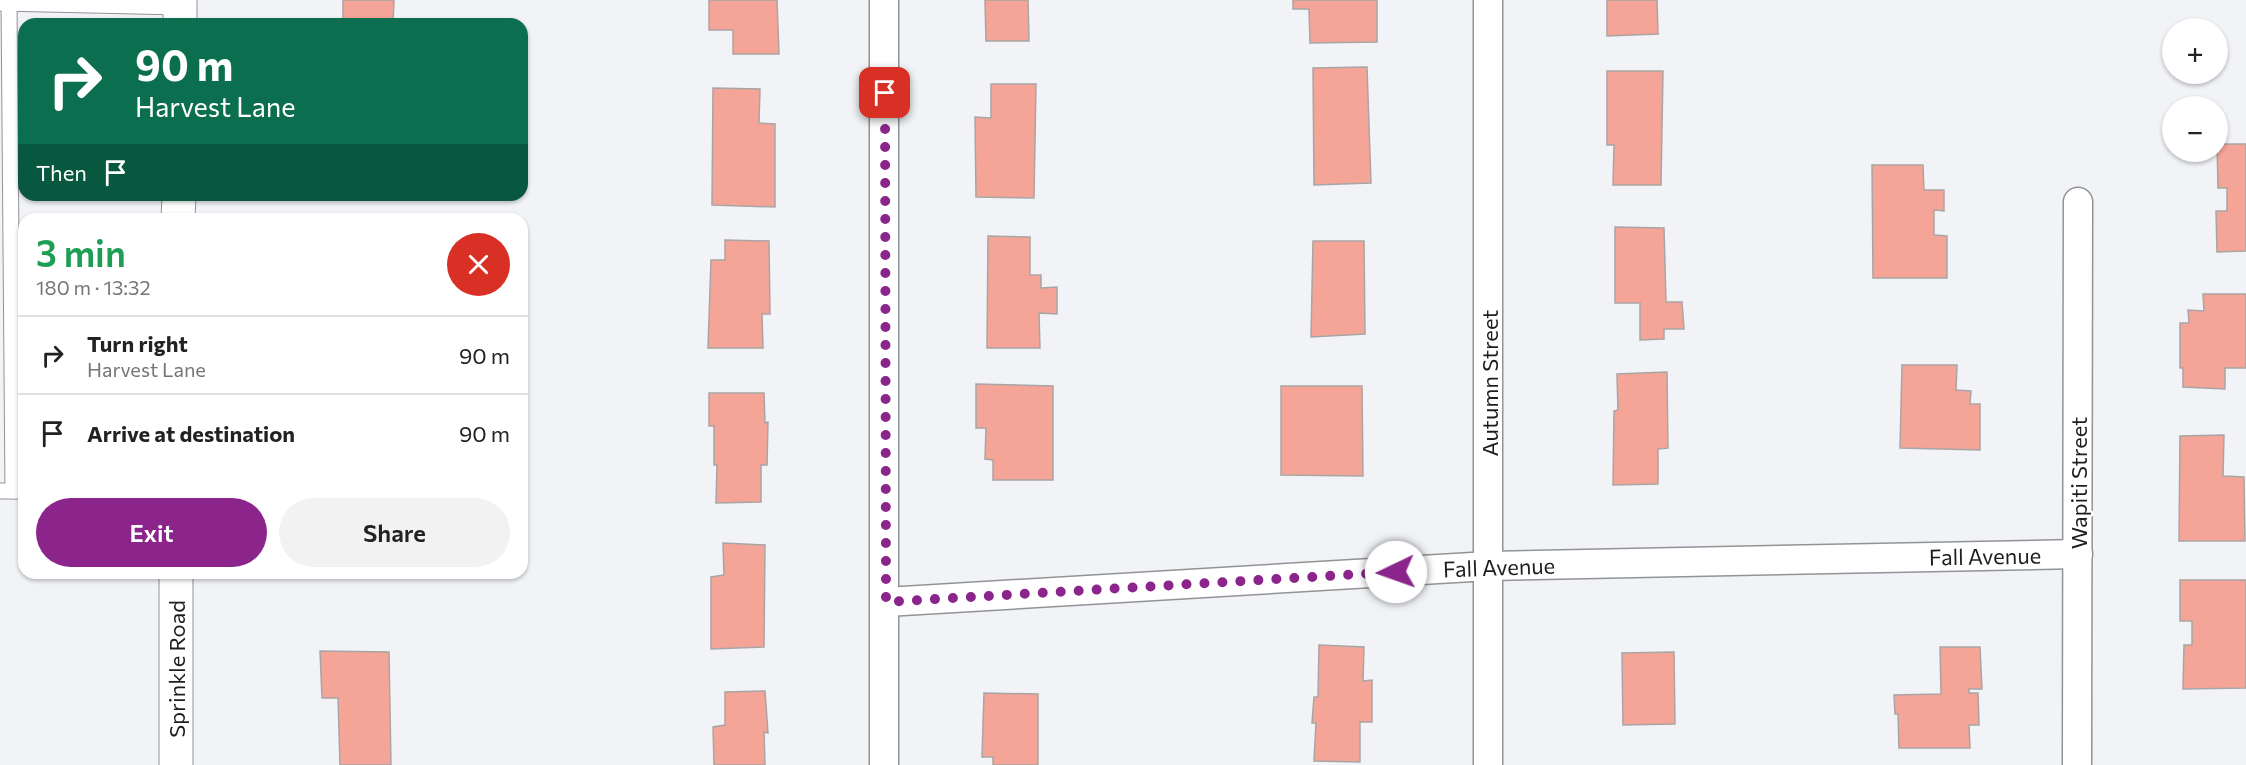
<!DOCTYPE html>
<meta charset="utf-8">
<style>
body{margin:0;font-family:Commissioner,sans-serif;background:#f2f2f2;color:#222;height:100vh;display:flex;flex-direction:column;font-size:22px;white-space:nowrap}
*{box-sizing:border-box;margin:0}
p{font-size:20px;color:#767676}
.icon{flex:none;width:33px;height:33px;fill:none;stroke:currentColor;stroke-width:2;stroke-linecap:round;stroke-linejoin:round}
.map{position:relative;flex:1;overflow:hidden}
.details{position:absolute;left:18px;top:213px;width:510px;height:366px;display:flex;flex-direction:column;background:#fff;border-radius:18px;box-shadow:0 2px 4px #0004}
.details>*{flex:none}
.top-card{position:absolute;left:18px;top:18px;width:510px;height:183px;border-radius:18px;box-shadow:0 2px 4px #0004;background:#0b6e4f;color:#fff;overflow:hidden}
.buttons{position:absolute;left:2162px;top:18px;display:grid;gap:12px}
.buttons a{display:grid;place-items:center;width:66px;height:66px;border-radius:50%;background:#fff;box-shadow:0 2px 4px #0004;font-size:30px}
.pin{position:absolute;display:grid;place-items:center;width:51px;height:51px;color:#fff;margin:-26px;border-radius:12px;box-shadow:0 3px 9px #0006}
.me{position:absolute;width:66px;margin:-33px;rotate:267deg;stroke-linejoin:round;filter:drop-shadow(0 0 4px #0008)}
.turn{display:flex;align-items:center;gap:21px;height:126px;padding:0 18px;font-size:27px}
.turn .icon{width:78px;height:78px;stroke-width:2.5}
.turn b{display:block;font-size:42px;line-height:51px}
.then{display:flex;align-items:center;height:57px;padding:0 18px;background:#0003;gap:12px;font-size:22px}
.round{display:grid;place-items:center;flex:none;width:63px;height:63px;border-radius:32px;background:#f2f2f2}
.summary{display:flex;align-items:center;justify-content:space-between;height:102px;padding:0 18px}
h1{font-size:36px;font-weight:600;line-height:45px;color:#1e9e55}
.action{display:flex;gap:12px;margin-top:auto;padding:12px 18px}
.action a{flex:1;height:69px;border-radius:36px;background:#8b248b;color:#fff;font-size:24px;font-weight:600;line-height:69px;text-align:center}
.action a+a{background:#f2f2f2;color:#222}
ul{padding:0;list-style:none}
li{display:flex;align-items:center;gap:18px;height:78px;padding:0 18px;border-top:2px solid #e0e0e0}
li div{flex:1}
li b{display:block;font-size:22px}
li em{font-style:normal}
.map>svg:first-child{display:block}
</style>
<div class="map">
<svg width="2246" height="765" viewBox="0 0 2246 765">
<rect width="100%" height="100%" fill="#f1f3f7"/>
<g fill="#f4a597" stroke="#a9a5a4" stroke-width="1.5">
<polygon points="343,0 394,0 393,24 352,24 352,20 343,21"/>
<polygon points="709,0 777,0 779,54 733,54 733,30 709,30"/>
<polygon points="985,0 1028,0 1029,41 986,41"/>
<polygon points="1293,0 1377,0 1377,42 1310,43 1309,9 1293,9"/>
<polygon points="1607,0 1657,0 1658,34 1607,36"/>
<polygon points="1367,67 1371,183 1314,185 1313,68"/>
<polygon points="1607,71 1663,71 1661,185 1613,185 1614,145 1607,145"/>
<polygon points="991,84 1036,84 1034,198 976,197 975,117 991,118"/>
<polygon points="713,88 760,89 759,123 775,124 775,207 712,205"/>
<polygon points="2217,144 2246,144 2246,251 2217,252 2216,211 2227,211 2227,188 2218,188"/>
<polygon points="1872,165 1923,165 1924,190 1944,190 1944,211 1934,210 1934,235 1947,236 1947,278 1873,278"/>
<polygon points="1615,227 1664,228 1666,302 1682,302 1684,329 1664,329 1664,339 1640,340 1640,303 1615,303"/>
<polygon points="988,236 1030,237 1030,275 1041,275 1041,288 1057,287 1057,314 1039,313 1040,348 987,348"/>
<polygon points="725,240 769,241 770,314 762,314 763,348 708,348 711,260 725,260"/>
<polygon points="1313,241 1364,241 1365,334 1311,337"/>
<polygon points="2203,294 2246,294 2246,368 2225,368 2225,389 2183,387 2183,368 2180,368 2180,323 2189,323 2188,310 2204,311"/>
<polygon points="1902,365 1957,365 1956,390 1971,391 1970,404 1980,404 1980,450 1900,448"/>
<polygon points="1667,372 1668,448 1658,449 1658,484 1613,485 1614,411 1618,410 1617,374"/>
<polygon points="976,384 1053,386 1053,480 993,480 993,460 985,459 986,428 976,428"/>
<polygon points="1281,386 1362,386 1363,476 1281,475"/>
<polygon points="709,393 764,393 765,423 768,422 767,465 761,465 761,502 716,503 717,465 714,465 714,426 709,426"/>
<polygon points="2224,435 2223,476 2244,477 2245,541 2179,541 2180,436"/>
<polygon points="723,543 765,545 764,647 711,649 711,577 724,575"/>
<polygon points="2180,580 2246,580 2246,688 2183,689 2184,645 2192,645 2192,621 2180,621"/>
<polygon points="1319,645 1364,647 1363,681 1372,680 1372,722 1360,722 1360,762 1314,761 1316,723 1312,723 1314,697 1318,697"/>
<polygon points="1940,647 1980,647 1982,689 1969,689 1969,693 1978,693 1979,725 1969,725 1970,748 1899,748 1898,714 1895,714 1894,695 1941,694"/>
<polygon points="320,651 389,652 391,765 340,765 338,698 322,698"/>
<polygon points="1674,652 1675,724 1623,725 1622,653"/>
<polygon points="765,691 768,733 764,732 765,765 714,765 713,727 725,725 725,692"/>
<polygon points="984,693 1038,694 1038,765 993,765 993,757 982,757"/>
</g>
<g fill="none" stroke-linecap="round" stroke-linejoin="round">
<g stroke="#919397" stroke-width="17">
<g id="service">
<polyline points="9,0 13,491"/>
<polyline points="0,3 180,7"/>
<polyline points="0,491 24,491"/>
</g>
</g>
<g stroke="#919397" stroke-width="31">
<g id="minor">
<polyline points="884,0 884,765"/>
<polyline points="886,602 1489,566 2078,554"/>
<polyline points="1488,765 1488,0"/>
<polyline points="2077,765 2078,202"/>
</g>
</g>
<g stroke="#919397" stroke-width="35">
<g id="secondary">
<polyline points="180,24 180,0"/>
<polyline points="178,219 179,195"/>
<polyline points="176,765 176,573"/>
</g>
</g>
<use href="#service" stroke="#fff" stroke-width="15"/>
<use href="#minor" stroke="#fff" stroke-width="28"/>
<use href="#secondary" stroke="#fff" stroke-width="33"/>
</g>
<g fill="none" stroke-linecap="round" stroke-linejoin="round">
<polyline stroke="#8b248b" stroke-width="10" stroke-dasharray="0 18" points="885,93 886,602 1396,572"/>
</g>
<g text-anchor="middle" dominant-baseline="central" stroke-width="4.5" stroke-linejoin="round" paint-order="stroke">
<g font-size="22" fill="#1c1d1e" stroke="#fff">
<text transform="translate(1489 383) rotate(-90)">Autumn Street</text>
<text transform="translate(2078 483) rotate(-90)">Wapiti Street</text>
<text transform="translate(1985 556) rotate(-1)">Fall Avenue</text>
<text transform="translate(1499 567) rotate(-2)">Fall Avenue</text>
<text transform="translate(176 669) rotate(-90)">Sprinkle Road</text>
</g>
</g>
</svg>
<div class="buttons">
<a>+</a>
<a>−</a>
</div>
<div class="pin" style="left:885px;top:93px;background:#d93025"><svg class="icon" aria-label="arrive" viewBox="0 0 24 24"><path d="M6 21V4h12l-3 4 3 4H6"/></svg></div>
<svg class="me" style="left:1396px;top:572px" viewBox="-20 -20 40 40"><circle r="19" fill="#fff"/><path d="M0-13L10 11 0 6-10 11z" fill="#8b248b"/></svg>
<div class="top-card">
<div class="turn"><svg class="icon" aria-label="right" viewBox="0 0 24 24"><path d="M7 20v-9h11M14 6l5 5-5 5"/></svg><div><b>90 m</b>Harvest Lane</div></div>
<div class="then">Then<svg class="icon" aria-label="arrive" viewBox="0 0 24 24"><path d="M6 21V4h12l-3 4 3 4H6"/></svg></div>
</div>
<section class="details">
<div class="summary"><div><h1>3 min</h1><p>180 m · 13:32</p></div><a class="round" style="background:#d93025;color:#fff"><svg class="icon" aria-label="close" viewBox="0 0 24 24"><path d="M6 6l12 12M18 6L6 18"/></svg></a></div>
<ul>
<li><svg class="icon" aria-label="right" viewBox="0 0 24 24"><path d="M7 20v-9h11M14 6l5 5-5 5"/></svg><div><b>Turn right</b><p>Harvest Lane</p></div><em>90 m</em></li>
<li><svg class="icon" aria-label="arrive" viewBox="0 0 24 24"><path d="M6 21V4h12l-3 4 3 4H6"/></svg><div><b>Arrive at destination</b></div><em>90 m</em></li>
</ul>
<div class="action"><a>Exit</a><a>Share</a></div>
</section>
</div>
